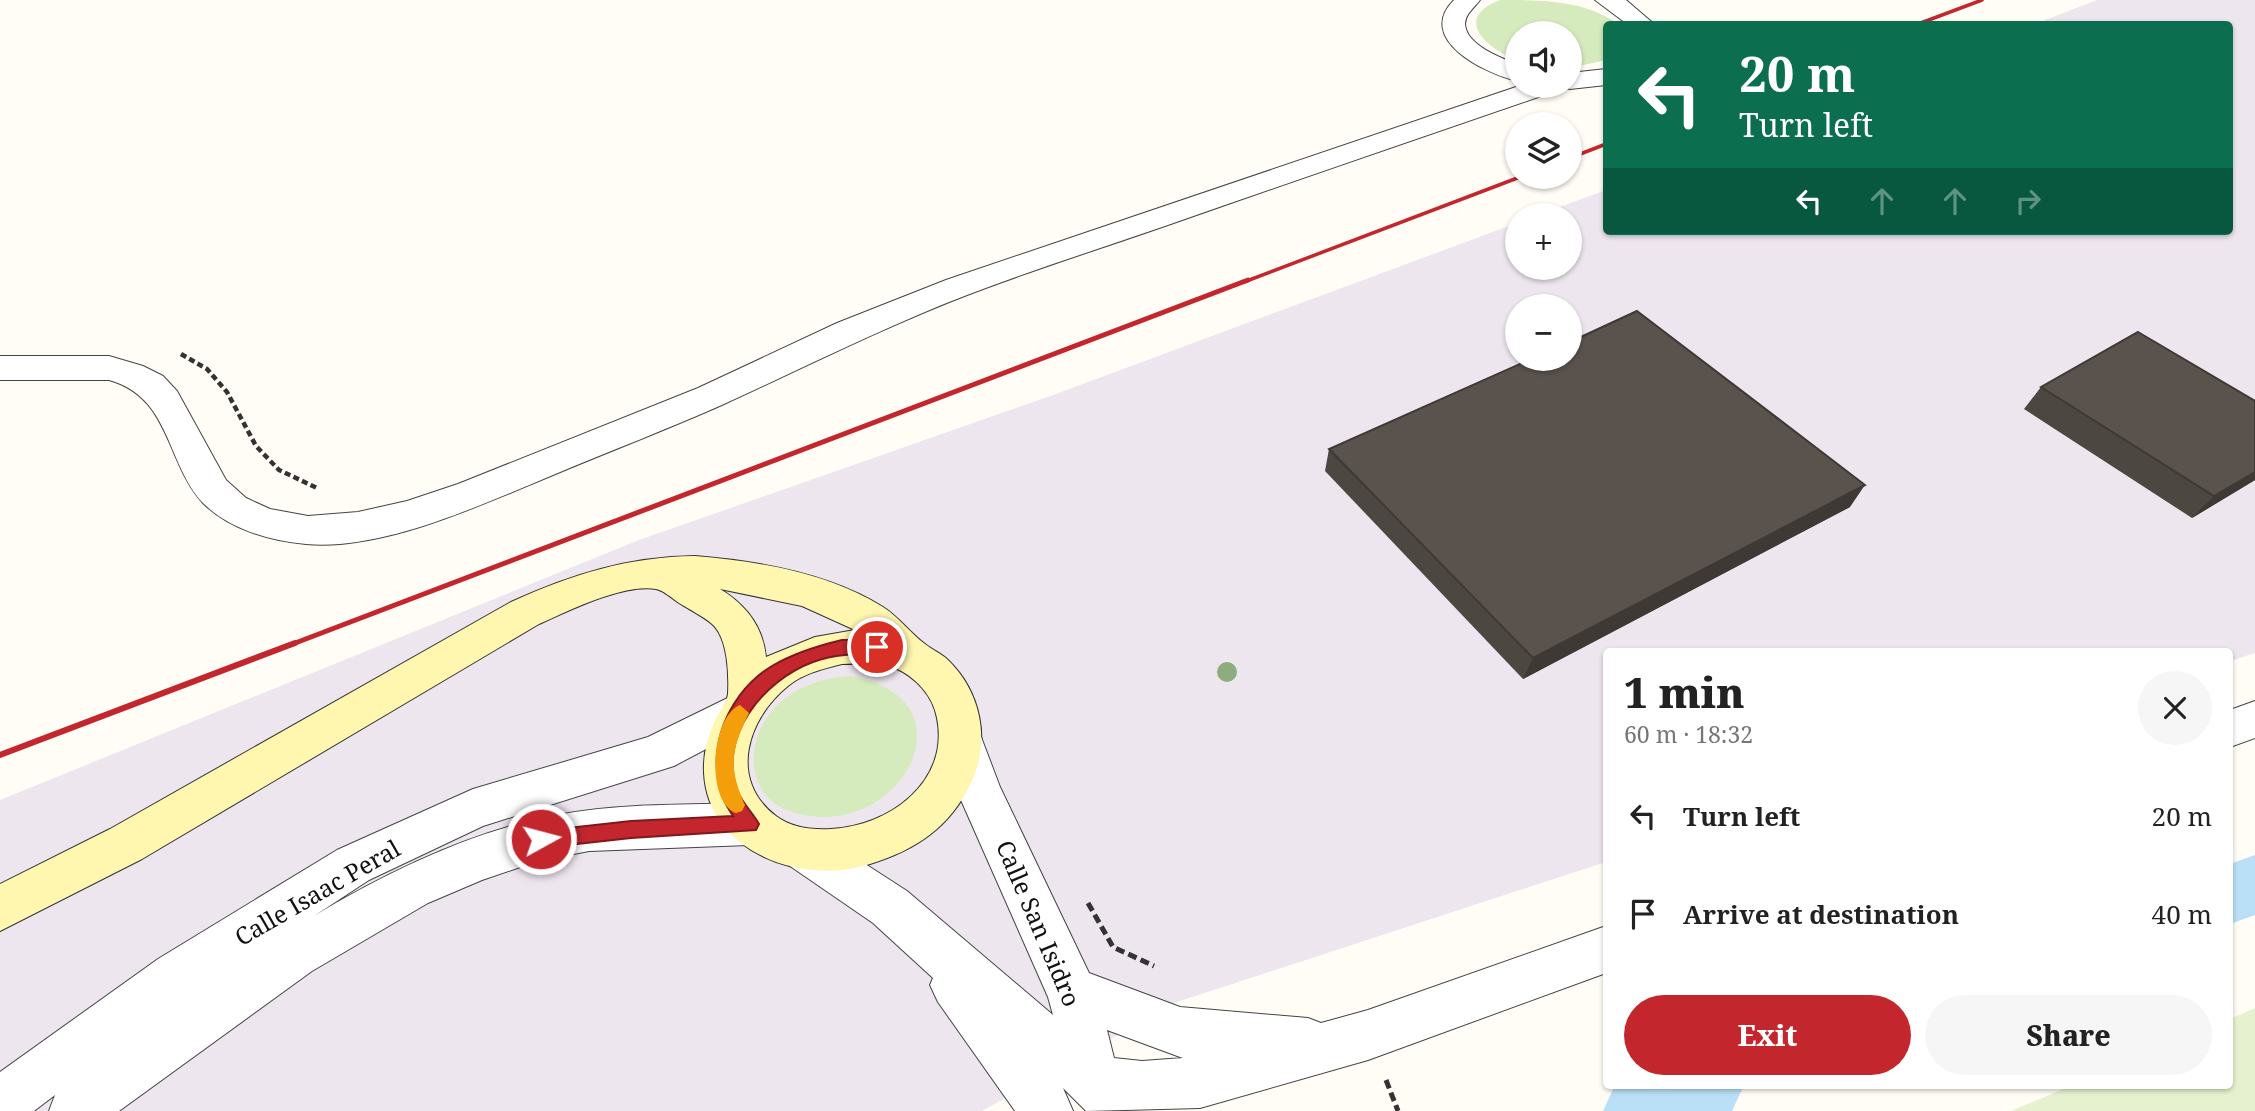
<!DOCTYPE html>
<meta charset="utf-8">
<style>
body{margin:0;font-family:"Noto Serif",serif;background:#f6f6f6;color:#222;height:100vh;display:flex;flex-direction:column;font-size:26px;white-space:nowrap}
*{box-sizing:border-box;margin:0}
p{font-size:23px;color:#767676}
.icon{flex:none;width:38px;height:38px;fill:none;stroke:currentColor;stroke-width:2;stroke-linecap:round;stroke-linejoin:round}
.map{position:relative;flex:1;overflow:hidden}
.drawer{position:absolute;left:1603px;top:648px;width:630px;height:441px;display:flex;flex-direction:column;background:#fff;border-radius:7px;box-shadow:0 2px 5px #0004}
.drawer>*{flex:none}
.hud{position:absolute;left:1603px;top:21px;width:630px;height:214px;border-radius:7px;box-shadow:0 2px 5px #0004;background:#0b6e4f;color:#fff;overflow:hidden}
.buttons{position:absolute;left:1505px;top:21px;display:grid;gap:14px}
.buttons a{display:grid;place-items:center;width:77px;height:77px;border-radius:50%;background:#fff;box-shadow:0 2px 5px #0004;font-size:35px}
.pin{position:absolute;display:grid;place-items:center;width:60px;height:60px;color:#fff;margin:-30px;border:4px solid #fff;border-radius:50%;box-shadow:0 2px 7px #0007}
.me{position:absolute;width:77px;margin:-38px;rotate:83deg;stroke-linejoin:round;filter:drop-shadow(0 0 5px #0008)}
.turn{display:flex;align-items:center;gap:24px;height:147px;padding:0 21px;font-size:32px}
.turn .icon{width:91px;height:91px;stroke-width:2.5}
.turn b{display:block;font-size:49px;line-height:60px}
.lanes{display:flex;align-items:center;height:66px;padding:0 21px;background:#0003;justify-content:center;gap:35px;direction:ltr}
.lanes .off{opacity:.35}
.round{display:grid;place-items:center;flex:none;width:74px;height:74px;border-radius:37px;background:#f6f6f6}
.overview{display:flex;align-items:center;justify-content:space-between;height:119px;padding:0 21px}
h1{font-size:42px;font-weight:800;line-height:52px}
.action{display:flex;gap:14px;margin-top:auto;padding:14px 21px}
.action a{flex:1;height:80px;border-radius:42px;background:#c4262e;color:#fff;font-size:28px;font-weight:800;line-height:80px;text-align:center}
.action a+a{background:#f6f6f6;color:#222}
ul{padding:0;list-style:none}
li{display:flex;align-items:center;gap:21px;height:98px;padding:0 21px}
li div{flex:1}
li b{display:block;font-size:26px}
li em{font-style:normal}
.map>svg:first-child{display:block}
</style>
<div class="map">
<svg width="2255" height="1111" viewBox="0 0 2255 1111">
<rect width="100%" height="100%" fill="#fffdf5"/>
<path fill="#eee6ef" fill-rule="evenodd" d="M2097,0H2255V653L2230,661V651H1606V862L1177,1002L982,1111H0V800L639,540L1053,395L1517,223V268H1570V215H1538L1606,190V231H2230V24H2035ZM1517,306H1570V359H1517Z"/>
<g fill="#d5ebbd">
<path d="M1500,0C1542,0 1585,0 1618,24H1606V60L1570,68V33H1517V60C1488,49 1451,19 1500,0Z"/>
<path d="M850,676C983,699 895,851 787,810C740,792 747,728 782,701C803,684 824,678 850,676Z"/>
</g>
<polygon fill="#e6f2cf" points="2255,1008 2255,1111 2011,1111 2073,1085 2230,1085 2230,1019"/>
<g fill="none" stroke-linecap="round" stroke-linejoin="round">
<g fill="#b9e0f7" fill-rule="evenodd">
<polygon points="2255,855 2255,915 2230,924 2230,864"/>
<polygon points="1744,1085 1732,1111 1603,1111 1615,1085"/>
</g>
<g stroke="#444" stroke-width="2">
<g id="street">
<path d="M1454,0H1480C1475,7 1465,14 1465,24C1466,45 1501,58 1517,64V81C1484,73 1415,39 1454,0Z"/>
<polygon points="1595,0 1626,0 1654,24 1627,24"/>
<polygon points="1606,69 1606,85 1570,89 1560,86 1570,86 1570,73"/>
<path d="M1519,86H1557L1553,92C1424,136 1294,181 1165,226C1099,249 1032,270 967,295C884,327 805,367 724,404C668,429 610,451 553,475C483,504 383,551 306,544C270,541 229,529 203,503C166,463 171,397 109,380H0V356H109L143,366L163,376L177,391L226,480L246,498L270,509L308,516L358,512L407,501L458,484L698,388L837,323L946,280Z"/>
<path d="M742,691L757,696L763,709L757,722L674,766L483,826L369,880L314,916C389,871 476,829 563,814C624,803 687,805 749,803L765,809L772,824L765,839L749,845L589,851L538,861L482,880L428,903L312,971L119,1111H49L55,1095L34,1111H0V1072L158,959L337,850L473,789L648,737Z"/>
<polygon points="2255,701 2255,738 2230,747 2230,710"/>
<path d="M963,723L978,729L1000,787L1089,973L1180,1007L1308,1018L1321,1023L1368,1010L1606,926V973L1368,1060L1200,1108L1086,1111L1063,1088L1073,1111H1015L938,1002L930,985L933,978L873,923L790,866L783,851L790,836L806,830L822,836L907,891L1053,1015L1048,997L957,791L941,742L948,729ZM1107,1030L1180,1057L1183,1058L1142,1061L1114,1058Z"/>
</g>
</g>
<g stroke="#333" stroke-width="2">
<path id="secondary" d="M695,556C758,561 829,573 883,607C899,617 910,633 925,644C932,650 941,653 948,660C981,692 991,741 971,783C950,827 916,850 870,864C804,886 708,853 704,773C703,754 708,735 716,719C720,711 727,702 728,694C729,674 728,638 712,624C703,616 690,610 679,603C673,599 663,590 656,589C624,583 568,611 539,624L142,859L0,931V884L110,829L511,602C572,574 628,557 695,556ZM720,589L802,606L855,630L815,637L766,657C763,626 745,604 720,589ZM842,664C858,664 879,661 895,668C916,677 933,696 937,718C950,782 889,826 831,829C812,830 792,828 776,816C728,780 747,719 788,686C804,673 823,669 842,664Z"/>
</g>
<polyline stroke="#333" stroke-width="4.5" stroke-dasharray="6 3.5" stroke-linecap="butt" points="181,354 207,369 227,392 256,446 279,470 317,488"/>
<g stroke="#333" stroke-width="5" stroke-dasharray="9 4.5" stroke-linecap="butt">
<polyline points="1088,903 1113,947 1154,966"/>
<polyline points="1386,1080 1398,1111"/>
</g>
<use href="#street" fill="#fff" fill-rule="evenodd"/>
<use href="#secondary" fill="#fff6b0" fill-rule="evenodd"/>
<g stroke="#c4262e" stroke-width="3.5">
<polyline points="1918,24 1982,0"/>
<polyline points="1570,158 1606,144"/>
<polyline points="1244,282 1520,177"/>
</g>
<polyline stroke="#c4262e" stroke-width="5" points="290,645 1248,280"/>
<polyline stroke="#c4262e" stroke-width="6" points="0,755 295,643"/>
</g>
<circle fill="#8dad7f" cx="1227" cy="672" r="10"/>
<g fill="#4d4742">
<polygon points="2041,387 2255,480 2192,518 2024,409"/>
<polygon points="1329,449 1850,507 1523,679 1325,471"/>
</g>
<g fill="#3f3936">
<polygon points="2255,472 2255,480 2192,518 2214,496"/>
<polygon points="1865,485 1850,507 1523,679 1533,658"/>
</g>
<g fill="#5a524d" stroke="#3f3936" stroke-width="2">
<polygon points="1637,311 1865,485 1533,658 1329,449 1531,359 1570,359 1570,342"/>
<polygon points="2138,332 2255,401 2255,472 2214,496 2041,387"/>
</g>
<path fill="#c4262e" stroke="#7f191e" stroke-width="2" d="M842,640H877L885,647L877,654C854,654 835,654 813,662C764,680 716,737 738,792C743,804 753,813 759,824L756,830L631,838L541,848L534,845L532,839L534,833L541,831L631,821L733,816C699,767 721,697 772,666C794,653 817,646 842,640Z"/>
<path fill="#f59e0b" d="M740,705L749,713C731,749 728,768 745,805L742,811L736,813C705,802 711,716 740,705Z"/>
<g text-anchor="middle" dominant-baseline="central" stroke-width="7" stroke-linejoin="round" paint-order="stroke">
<g font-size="24" fill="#111" stroke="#fff">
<text transform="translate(317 892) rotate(-30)">Calle Isaac Peral</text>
<text transform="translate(1039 923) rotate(67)">Calle San Isidro</text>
</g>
</g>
</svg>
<div class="buttons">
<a><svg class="icon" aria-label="sound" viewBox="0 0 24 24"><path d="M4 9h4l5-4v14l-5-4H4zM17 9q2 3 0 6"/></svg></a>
<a><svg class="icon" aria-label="layers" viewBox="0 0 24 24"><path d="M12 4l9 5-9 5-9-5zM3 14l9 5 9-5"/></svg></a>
<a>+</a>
<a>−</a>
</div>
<div class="pin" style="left:877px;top:647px;background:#d93025"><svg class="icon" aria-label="arrive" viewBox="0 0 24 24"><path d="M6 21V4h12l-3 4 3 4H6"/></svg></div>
<svg class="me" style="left:541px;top:839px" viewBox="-20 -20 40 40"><circle r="17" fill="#c4262e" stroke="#fff" stroke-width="3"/><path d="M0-11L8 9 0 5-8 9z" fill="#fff"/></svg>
<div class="hud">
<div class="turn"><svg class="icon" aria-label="left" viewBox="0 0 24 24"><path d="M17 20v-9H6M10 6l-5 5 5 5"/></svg><div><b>20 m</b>Turn left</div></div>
<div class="lanes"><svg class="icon" aria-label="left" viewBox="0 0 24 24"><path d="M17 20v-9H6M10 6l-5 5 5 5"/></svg><svg class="icon off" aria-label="ahead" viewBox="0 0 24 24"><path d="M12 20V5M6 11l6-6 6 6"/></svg><svg class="icon off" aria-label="ahead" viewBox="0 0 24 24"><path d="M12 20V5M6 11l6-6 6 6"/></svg><svg class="icon off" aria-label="right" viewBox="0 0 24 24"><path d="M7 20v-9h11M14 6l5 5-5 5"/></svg></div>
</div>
<section class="drawer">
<div class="overview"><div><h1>1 min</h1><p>60 m · 18:32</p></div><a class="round"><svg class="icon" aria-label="close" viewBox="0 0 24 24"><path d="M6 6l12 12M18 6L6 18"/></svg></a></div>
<ul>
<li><svg class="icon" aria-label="left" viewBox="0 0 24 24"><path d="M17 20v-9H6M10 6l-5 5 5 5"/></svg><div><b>Turn left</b></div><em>20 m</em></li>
<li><svg class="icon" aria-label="arrive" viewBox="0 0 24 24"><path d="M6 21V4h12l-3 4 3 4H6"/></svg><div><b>Arrive at destination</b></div><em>40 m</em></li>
</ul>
<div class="action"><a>Exit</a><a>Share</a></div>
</section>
</div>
